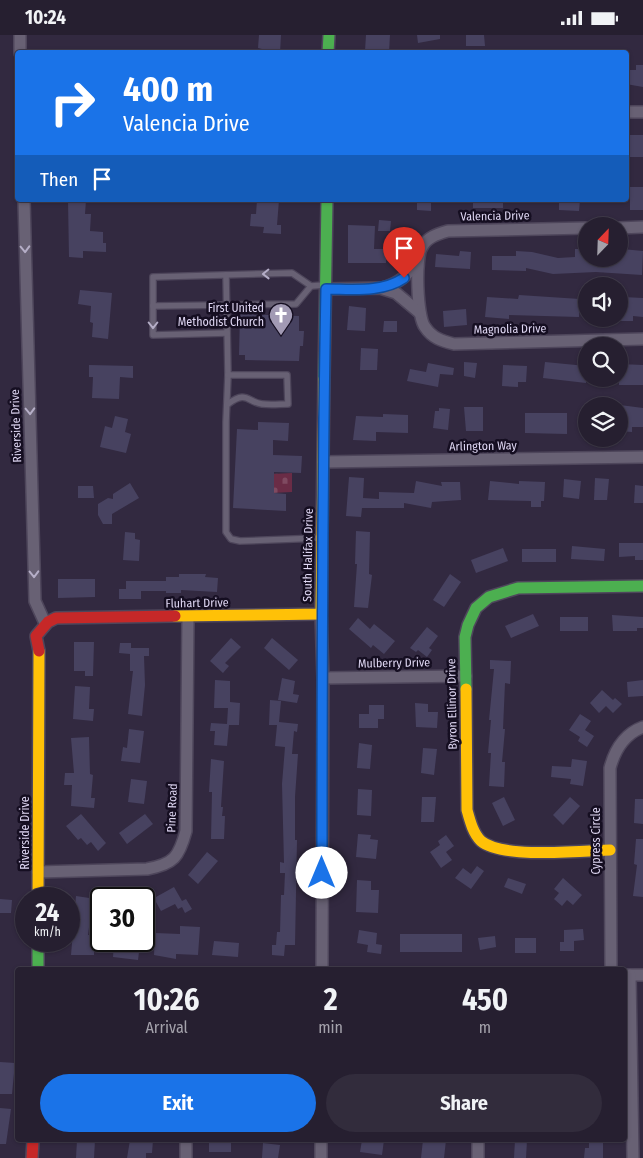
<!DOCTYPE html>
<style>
body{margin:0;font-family:"Fira Sans Condensed",sans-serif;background:#322c3c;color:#f1f3f6;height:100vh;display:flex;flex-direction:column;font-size:19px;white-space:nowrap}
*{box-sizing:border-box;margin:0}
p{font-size:16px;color:#a4a2ab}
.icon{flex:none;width:28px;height:28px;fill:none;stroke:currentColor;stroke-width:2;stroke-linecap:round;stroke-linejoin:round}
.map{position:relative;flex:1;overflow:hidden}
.drawer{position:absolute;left:15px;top:932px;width:612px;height:175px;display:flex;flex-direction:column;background:#261f30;border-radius:5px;box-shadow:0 1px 4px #0004,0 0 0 1px #423d4c}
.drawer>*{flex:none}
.banner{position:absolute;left:15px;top:15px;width:614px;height:152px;border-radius:5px;box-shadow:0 1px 4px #0004,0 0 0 1px #423d4c;background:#1a73e8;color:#fff;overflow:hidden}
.needle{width:32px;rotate:23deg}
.buttons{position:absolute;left:578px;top:182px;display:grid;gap:10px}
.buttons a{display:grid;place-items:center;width:50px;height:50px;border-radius:50%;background:#261f30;box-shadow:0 1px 4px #0004,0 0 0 1px #423d4c;font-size:25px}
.speed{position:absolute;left:15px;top:852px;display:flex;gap:10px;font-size:25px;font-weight:700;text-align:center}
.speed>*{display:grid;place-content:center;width:65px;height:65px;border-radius:50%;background:#261f30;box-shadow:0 1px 4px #0004,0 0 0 1px #423d4c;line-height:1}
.speed small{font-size:12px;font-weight:400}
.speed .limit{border:2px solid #111;border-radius:8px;background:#fff;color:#111}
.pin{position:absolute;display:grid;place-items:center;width:42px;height:42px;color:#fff;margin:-51px -21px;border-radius:50% 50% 50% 0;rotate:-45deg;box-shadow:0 0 5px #0007}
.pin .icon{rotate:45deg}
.me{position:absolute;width:55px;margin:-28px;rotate:0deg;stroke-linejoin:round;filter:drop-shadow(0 0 4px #0008)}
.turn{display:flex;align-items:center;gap:18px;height:105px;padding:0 25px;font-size:22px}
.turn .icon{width:65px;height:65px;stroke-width:2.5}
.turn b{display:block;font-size:35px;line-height:42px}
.then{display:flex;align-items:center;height:48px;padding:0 25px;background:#0003;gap:10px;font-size:19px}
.eta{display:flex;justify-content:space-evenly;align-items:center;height:85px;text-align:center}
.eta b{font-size:30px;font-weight:700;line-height:35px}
.button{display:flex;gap:10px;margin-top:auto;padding:10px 25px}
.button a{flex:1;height:58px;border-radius:30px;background:#1a73e8;color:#fff;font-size:20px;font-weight:700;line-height:58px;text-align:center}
.button a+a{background:#322c3c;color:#f1f3f6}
.status{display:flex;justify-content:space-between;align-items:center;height:35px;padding:0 25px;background:#261f30;direction:ltr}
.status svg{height:14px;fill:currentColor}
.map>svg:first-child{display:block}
</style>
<div class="status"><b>10:24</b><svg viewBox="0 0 49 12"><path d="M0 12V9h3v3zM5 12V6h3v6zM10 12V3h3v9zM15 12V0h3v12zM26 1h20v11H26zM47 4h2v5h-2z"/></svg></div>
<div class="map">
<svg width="643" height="1123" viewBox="0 0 643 1123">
<defs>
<pattern id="cemetery-stones" width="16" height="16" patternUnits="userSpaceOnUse" patternTransform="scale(1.25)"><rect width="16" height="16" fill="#6a2c46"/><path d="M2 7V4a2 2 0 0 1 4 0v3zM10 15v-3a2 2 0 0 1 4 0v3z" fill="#7f4a61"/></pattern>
</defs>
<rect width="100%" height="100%" fill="#322940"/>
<polygon fill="url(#cemetery-stones)" points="292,438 292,457 271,458 271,439"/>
<g fill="#474260">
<polygon points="259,0 281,0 280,18 262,18 262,14 258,13"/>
<polygon points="366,0 390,0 389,17 365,16"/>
<polygon points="417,0 440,0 440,4 418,8"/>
<polygon points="466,0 484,0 485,11 466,11"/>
<polygon points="636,30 643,30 643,52 626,49 626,35 636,35"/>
<rect x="626" y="100" width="17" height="22"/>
<rect x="630" y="152" width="13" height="23"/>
<polygon points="68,165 86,165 85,179 91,179 90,196 103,197 103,208 106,208 106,217 83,216 83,223 69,222"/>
<polygon points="257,165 279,165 277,190 281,190 281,199 263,198 264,192 250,191 251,179 256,179"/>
<polygon points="417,165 431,165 431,176 417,175"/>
<rect x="473" y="165" width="30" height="8"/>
<polygon points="559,165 580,165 579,176 559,175"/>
<polygon points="379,185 391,186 390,196 378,196"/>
<polygon points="348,190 375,191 374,214 386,214 386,228 348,228"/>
<polygon points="575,214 586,214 586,224 622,224 622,214 643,216 642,240 596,237 553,239 526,233 526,236 492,235 492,221 516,221 516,216 532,217 558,223 575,222"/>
<polygon points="460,216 471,217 470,234 435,232 436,219 459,221"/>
<polygon points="80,255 112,258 108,304 92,302 93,288 90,287 91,271 78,269"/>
<polygon points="519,260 580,264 579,282 509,280 509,284 485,282 487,262 518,264"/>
<polygon points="623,262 643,263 643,282 633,281 633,286 620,286 620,270 623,270"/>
<polygon points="349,271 366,273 365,296 347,295"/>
<polygon points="466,274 467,290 444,292 443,276"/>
<polygon points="240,279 299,281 299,296 304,296 303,311 300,311 299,326 245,325 245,320 239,320"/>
<polygon points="384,286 397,286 397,297 383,297"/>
<polygon points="361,313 378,314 377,335 360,335"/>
<polygon points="464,327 477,328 475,343 464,341"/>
<polygon points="545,327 586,331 586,348 543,343"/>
<polygon points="428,328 454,333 453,340 440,339 438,352 407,346 410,334 426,337"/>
<polygon points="619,329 643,330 643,350 619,350"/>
<polygon points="89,330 133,331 133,343 120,342 119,364 92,363 93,342 89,342"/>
<polygon points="503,330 527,331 526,347 518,347 518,352 502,351"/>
<polygon points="620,370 643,373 643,392 632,392 632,397 619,396"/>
<polygon points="464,372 483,372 483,396 466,396"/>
<polygon points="439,373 450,374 448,395 433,393 435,376 439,376"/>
<polygon points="525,378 567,378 567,399 525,398"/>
<polygon points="383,379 408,380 408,398 376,397 376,406 353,405 356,381 383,382"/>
<polygon points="115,381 128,384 125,397 131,399 126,418 100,412 105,391 112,393"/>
<polygon points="258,387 289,388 288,406 273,405 273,420 302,421 301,438 274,437 274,458 286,459 286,476 233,473 237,394 258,395"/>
<polygon points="349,442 364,443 363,463 379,464 379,457 414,458 416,446 442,451 441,447 460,447 461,465 432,467 431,473 404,468 404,473 362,473 361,482 346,481"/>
<polygon points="595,443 609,444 607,465 594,465"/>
<polygon points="564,444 581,446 579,464 563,462"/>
<polygon points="490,446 519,449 519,446 545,447 544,466 541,466 541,472 531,472 531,466 488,465"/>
<polygon points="130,448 139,463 112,479 112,489 103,489 98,480 98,469 108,463 113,464 113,459"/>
<polygon points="635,450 643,451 643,468 634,468"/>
<polygon points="78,451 93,451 94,463 78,463"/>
<polygon points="356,496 370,497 369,539 372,540 368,573 354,572 357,529 355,529"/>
<polygon points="125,497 135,498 135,504 140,505 139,526 123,525"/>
<polygon points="619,508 643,508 643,525 635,525 635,521 619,522"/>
<polygon points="572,511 605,514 604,526 571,524"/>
<polygon points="503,513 508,526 476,538 471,525"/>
<rect x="522" y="514" width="34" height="13"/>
<polygon points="179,539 206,539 205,542 218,543 217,557 181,555 181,558 166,558 166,556 141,556 141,564 119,564 119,554 126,554 126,546 166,546 166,542 179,542"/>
<polygon points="450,539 461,547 444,572 433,565"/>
<polygon points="58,544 95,544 95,562 58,563"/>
<polygon points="533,579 539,591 511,603 505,591"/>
<polygon points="612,580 643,582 643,593 637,593 637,596 613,596"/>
<rect x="560" y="582" width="28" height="14"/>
<polygon points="358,583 370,594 374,589 395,606 384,619 373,610 371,613 349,594"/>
<polygon points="427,592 438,601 429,613 432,615 427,622 418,615 416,617 410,613"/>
<polygon points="231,603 241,612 225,628 229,631 223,638 210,626"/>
<polygon points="272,603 298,625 289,635 264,613"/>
<polygon points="74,607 94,607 93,641 85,641 85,636 74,636"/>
<polygon points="120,608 131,608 131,613 149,613 149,621 144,621 145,650 142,681 128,679 133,636 130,636 130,619 119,618"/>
<polygon points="490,625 511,626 510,649 505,648 503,694 505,694 502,727 505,727 504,752 489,751 491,718 488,718 491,685 489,685 494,634 490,634"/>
<polygon points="282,643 295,646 293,659 299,660 297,668 278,665"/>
<polygon points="215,645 230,646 230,667 240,668 239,690 229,690 227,711 214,710 215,696 210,696 211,688 227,689 228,673 214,673"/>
<polygon points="643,645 643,661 628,662 627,647"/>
<polygon points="75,651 90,652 89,674 94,674 93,686 73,684"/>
<polygon points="602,655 613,665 615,663 622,669 613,678 606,671 599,678 590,668"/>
<polygon points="270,665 281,666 279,687 298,689 297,697 294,696 292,719 298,719 295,762 295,805 297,805 295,910 285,910 284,921 272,920 272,910 276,910 277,897 280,897 281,860 284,860 285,838 280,838 280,827 284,828 282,749 285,712 275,711 277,690 269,690"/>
<polygon points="415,668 428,669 428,677 438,677 437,693 416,692"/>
<polygon points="369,670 384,670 384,684 378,684 378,693 359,693 359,679 369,679"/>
<polygon points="580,679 591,686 585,695 594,701 587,712 578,706 580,702 569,695"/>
<polygon points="129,694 144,696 140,728 121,726 123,712 127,713"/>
<polygon points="89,702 90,739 93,740 91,763 95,763 94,773 71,771 72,750 64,750 65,738 74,738 71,703"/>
<polygon points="359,708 372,710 370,734 357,733"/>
<polygon points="423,713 437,714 434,740 421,738"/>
<polygon points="211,724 224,726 221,772 223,772 222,781 225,781 224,804 211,804 212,757 209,757"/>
<polygon points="572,724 587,726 583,751 570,749 571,744 551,742 552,731 571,732"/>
<polygon points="131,744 147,746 144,769 128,767"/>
<polygon points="358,754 372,755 371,781 357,780"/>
<polygon points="422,762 436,762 434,787 421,787"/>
<polygon points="504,762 515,785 503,791 492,768"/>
<polygon points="570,762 580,771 563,790 553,780"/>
<polygon points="635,764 643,764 643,789 634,788"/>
<polygon points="81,779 106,808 98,816 91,807 87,810 81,803 78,805 66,791"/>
<polygon points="145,779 153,789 127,809 119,798"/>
<polygon points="358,799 371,800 370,804 378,805 376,824 356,822"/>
<polygon points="446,800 454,811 446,817 452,825 441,833 430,817 440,810 438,806"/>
<polygon points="636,804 643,804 643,862 633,861 637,830 634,829"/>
<polygon points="207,817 218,826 198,849 188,840"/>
<polygon points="477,831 484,836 471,854 455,843 463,833 471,839"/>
<polygon points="508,843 526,849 522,859 504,852"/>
<polygon points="563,843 582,860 573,870 567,865 562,871 554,864 559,858 554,854"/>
<polygon points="357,845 371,846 371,855 379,855 378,878 356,877"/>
<polygon points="174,852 182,866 186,864 192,874 185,878 182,872 178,874 175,869 161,876 156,867 156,862"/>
<polygon points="76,861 96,864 95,877 91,877 88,900 100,900 100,913 94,913 94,920 71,920"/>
<polygon points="0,864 12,865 11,878 0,878"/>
<polygon points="180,891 200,892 198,920 176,919 176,924 154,920 155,898 180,899"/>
<polygon points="583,894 584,905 574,906 574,916 560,916 560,907 564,907 564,895"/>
<polygon points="359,895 377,898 376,909 382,910 381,919 367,917 368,910 357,908"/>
<rect x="400" y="899" width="62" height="18"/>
<polygon points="495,901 496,912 480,915 478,903"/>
<rect x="515" y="903" width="21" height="15"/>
<polygon points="123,906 135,906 135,909 140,909 138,925 113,922 114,909 123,910"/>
<polygon points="214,906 239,908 238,922 212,920"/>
<polygon points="0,1027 15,1028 12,1059 0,1059"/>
<polygon points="0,1073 11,1074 6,1109 0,1109"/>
<polygon points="77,1105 95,1105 94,1123 76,1123"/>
<polygon points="130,1105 153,1105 152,1118 146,1118 146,1123 127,1123"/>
<polygon points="209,1105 227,1105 227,1108 231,1108 231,1117 209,1117"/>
<polygon points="362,1105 384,1105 382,1120 360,1117"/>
<polygon points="423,1105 446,1105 444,1123 421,1123"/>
<polygon points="515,1105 527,1105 526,1123 514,1123"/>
<polygon points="589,1106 603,1106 603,1123 584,1123 585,1113 589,1113"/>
<polygon points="263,1108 280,1110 278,1123 262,1123"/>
</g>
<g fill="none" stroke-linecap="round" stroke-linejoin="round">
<g stroke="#4e465b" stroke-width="8">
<g id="lane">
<polyline points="226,240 228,340 226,387 226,497 231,504 240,506 320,503"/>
<polyline points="153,271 296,269 311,251"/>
<polyline points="227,298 153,300 153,242 292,238 311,251 324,250"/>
<path d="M228,369C247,355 247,367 262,369C271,370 280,369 288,369L287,340H228"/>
</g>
</g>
<g stroke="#4e465b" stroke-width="14">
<g id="street">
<polyline points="20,0 20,18"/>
<polyline points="626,77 643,77"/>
<polyline points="24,165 35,566 45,588"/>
<path d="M586,193L448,196C438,199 427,202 422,212C415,223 417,282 425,292C432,303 442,306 454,309L643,304"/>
<polyline points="619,193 643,192"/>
<path d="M382,253C400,248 409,240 418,223"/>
<polyline points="326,254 380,253 396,258 420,278"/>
<polyline points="323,427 643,422"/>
<polyline points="321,579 323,643 322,935"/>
<polyline points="323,643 466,641"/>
<path d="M38,837L147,834C174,829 179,822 186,796L188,582"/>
<path d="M611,935L610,733C615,714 624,699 643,692"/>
<polyline points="625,940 643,940"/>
<polyline points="630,940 633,1123"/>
<polyline points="478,1105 478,1123"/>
<polyline points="186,1123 186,1105"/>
<polyline points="321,1123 321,1105"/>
</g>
</g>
<g stroke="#4e465b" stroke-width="14">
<g id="fast">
<polyline points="328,18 329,0"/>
<polyline points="324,344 327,165"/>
<polyline points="466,654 465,602 468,590 476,573 489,562 518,553 643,551"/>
<polyline points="38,906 38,935"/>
</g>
</g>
<g stroke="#4e465b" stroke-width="14">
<g id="slow">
<polyline points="175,581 321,579 324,344"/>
<path d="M466,654L467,775C470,786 473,798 481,806C502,824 582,816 610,815"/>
<polyline points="38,864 39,616"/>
</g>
</g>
<g stroke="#4e465b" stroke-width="14">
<g id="jam">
<polyline points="39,616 36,601 48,587 56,583 175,581"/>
<polyline points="32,1123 33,1105"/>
</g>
</g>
<use href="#lane" stroke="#686174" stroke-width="5.5"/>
<use href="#street" stroke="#686174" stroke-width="11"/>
<use href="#fast" stroke="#4caf50" stroke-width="11"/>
<use href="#slow" stroke="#ffc107" stroke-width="11"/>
<use href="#jam" stroke="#c62828" stroke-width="11"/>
</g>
<defs><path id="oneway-chevron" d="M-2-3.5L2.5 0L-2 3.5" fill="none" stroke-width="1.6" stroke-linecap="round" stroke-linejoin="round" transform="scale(1.25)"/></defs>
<g stroke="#b5aec7">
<use href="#oneway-chevron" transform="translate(25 214) rotate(88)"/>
<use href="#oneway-chevron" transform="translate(266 239) rotate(179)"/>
<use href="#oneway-chevron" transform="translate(153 290) rotate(90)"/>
<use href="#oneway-chevron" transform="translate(30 376) rotate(88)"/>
<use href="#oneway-chevron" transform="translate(34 539) rotate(89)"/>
</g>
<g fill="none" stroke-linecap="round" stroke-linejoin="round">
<g stroke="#114b97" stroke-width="12">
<path id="route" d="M322,838C322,643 322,449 326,254C352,254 382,258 404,243"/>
</g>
<use href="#route" stroke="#1a73e8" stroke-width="9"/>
</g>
<defs>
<g id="church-pin" transform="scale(1.25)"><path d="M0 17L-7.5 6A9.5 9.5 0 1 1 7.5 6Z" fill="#a29ab4" stroke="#150e21"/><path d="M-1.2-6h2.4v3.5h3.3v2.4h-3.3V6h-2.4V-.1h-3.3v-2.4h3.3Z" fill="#fff"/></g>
</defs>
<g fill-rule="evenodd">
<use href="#church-pin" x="281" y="280"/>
</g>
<g text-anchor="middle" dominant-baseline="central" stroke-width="5" stroke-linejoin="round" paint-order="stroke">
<g font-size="12" fill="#dfd7f3" stroke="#150e21">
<text transform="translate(495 181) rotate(-1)">Valencia Drive</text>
<text transform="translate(510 294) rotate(-1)">Magnolia Drive</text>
<text transform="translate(16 391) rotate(-92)">Riverside Drive</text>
<text transform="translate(483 411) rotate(-1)">Arlington Way</text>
<text transform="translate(308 520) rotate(-89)">South Halifax Drive</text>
<text transform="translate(197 568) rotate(-1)">Fluhart Drive</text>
<text transform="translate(394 628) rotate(-1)">Mulberry Drive</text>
<text transform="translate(452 669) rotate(-91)">Byron Ellinor Drive</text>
<text transform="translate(172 773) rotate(-88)">Pine Road</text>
<text transform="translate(25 798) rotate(-90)">Riverside Drive</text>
<text transform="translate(596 806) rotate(-90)">Cypress Circle</text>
</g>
<g font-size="12" fill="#dfd7f3" stroke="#150e21" text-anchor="end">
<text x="264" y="273">First United<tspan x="264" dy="14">Methodist Church</tspan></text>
</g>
</g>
</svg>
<div class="buttons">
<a><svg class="needle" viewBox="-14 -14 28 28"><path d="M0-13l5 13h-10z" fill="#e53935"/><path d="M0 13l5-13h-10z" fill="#a4a2ab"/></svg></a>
<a><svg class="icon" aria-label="sound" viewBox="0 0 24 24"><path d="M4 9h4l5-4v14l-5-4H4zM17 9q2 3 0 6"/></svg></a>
<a><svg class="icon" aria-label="search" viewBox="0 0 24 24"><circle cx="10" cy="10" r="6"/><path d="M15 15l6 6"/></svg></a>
<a><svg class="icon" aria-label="layers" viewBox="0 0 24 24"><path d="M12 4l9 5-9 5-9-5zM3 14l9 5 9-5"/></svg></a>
</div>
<div class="speed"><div>24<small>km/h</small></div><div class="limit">30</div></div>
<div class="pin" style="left:404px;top:243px;background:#d93025"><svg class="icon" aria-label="arrive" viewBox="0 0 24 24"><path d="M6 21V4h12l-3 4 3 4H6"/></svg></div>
<svg class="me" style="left:322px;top:838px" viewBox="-20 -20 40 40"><circle r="19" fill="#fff"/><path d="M0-13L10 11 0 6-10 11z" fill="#1a73e8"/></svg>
<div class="banner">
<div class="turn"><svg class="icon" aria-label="right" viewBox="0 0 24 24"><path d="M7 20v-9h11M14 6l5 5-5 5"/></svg><div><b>400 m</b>Valencia Drive</div></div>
<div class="then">Then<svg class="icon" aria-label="arrive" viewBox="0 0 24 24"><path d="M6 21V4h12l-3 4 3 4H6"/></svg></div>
</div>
<section class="drawer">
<div class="eta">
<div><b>10:26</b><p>Arrival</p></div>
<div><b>2</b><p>min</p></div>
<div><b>450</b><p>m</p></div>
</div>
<div class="button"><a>Exit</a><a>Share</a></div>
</section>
</div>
